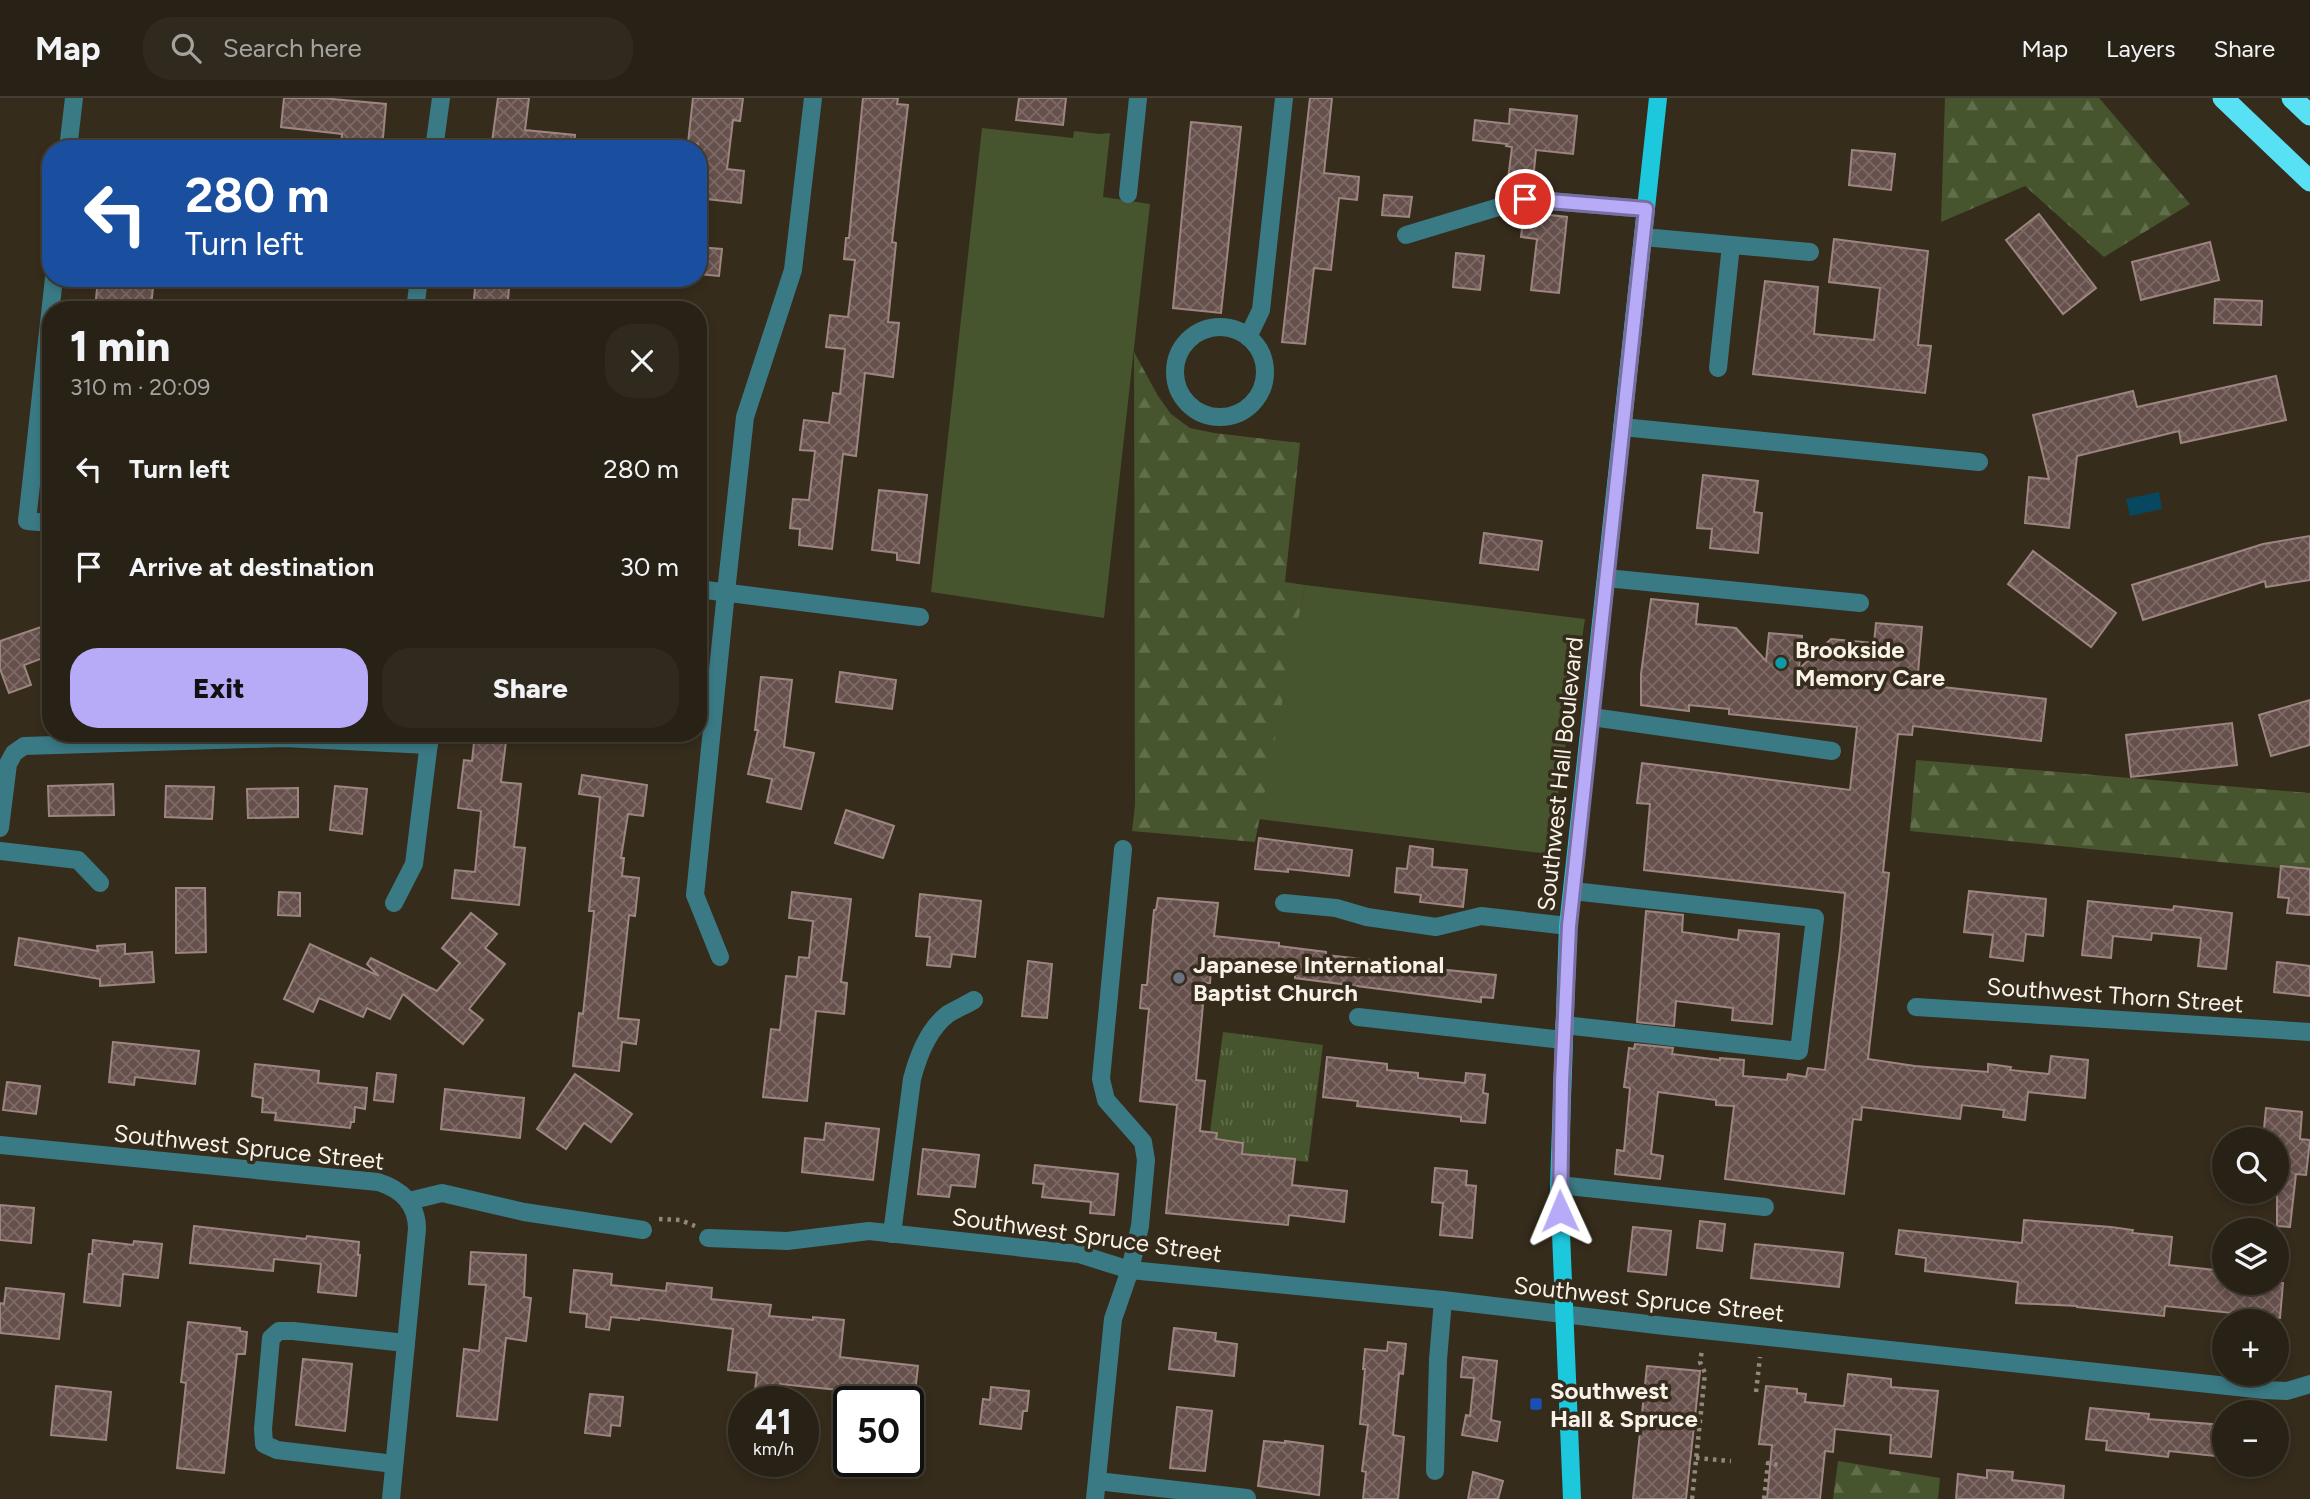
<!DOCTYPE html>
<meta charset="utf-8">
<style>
body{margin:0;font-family:Figtree,sans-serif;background:#30291e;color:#f1f3f6;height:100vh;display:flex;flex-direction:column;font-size:26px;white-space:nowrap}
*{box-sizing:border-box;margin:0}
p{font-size:23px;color:#a5a3a0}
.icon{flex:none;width:38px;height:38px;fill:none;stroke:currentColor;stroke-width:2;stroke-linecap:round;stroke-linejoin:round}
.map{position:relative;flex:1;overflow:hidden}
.side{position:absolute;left:42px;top:203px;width:665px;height:441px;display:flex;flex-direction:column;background:#282115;border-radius:28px;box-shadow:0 4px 10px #0003,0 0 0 2px #443e34}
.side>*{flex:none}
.top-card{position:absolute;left:42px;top:42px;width:665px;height:147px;border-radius:28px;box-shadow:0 4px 10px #0003,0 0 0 2px #443e34;background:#1a4fa0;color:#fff;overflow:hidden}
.tools{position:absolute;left:2212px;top:1029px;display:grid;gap:14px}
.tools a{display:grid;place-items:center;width:77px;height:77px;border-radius:50%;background:#282115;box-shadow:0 4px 10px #0003,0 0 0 2px #443e34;font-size:35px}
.speed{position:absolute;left:728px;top:1288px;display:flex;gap:14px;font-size:35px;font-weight:700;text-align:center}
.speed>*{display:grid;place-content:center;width:91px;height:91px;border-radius:50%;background:#282115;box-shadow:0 4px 10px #0003,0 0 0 2px #443e34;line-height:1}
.speed small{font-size:18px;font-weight:400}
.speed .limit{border:4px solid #111;border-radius:10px;background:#fff;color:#111}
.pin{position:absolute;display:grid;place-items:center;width:60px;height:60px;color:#fff;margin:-30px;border:4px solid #fff;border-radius:50%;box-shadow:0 2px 7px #0007}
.me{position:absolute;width:77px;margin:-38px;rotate:359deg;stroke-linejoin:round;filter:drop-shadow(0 0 5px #0008)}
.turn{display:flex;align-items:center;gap:24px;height:147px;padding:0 28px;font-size:32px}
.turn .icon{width:91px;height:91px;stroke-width:2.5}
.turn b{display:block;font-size:49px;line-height:60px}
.round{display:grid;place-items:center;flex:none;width:74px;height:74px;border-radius:28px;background:#30291e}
.headline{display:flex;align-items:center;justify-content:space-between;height:119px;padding:0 28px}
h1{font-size:42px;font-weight:800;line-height:52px}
.button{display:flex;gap:14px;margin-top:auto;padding:14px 28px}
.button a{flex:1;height:80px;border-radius:28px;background:#b7abf8;color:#111;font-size:28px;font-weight:800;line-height:80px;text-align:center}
.button a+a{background:#30291e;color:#f1f3f6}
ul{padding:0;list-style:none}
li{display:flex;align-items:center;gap:21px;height:98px;padding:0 28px}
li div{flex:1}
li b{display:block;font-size:26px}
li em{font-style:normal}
header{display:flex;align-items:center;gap:42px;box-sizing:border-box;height:98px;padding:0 35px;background:#282115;border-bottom:2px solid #443e34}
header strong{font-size:33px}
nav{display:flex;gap:38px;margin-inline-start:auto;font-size:24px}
.search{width:490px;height:63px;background:#30291e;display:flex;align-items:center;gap:18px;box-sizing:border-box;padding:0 24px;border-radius:28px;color:#a5a3a0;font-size:26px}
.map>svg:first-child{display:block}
</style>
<header>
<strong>Map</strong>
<div class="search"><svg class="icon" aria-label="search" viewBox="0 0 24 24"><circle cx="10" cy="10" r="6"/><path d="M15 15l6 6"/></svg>Search here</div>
<nav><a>Map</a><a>Layers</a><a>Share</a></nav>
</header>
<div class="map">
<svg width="2310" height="1401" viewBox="0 0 2310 1401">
<defs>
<pattern id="forest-firs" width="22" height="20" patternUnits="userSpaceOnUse" patternTransform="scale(1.75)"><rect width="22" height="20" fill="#46552e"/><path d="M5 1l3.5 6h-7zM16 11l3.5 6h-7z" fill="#616e4c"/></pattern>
<pattern id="park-tufts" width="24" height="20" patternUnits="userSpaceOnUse" patternTransform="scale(1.75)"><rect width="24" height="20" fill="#46552e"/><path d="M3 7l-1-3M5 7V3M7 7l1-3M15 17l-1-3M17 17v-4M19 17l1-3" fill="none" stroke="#616e4c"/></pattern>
<pattern id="building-cross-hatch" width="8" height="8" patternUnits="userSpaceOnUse" patternTransform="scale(1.75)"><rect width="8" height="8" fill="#66504c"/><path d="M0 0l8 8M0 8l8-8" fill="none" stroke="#7d6a66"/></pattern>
</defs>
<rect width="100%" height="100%" fill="#362c1c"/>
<g fill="#46552e">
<polygon points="982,30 1073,40 1074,33 1099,36 1110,35 1103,99 1150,106 1104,520 931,494"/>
<polygon points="1305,487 1585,521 1549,756 1258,721"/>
</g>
<g fill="url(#forest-firs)">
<polygon points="1945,0 2099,0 2190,106 2104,159 2025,88 1941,124"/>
<polygon points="1134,254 1158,298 1171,316 1190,330 1214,335 1300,345 1285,484 1305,487 1255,744 1132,733 1135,707"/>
<polygon points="1916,662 2310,695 2310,773 1910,733"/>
<polygon points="1838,1363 1940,1380 1938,1401 1833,1401"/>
</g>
<polygon fill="url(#park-tufts)" points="1223,934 1323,947 1308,1064 1242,1056 1243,1045 1216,1041 1217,1035 1210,1034"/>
<polygon fill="#074860" points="2159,394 2162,411 2130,418 2126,401"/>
<g fill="url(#building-cross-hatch)" stroke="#9d8581" stroke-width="2">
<polygon points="284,0 322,0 386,6 382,51 341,51 342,36 281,29"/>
<polygon points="498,0 529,0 525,32 575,37 574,51 491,51"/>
<polygon points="693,0 743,0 740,23 733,22 727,71 744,73 741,105 698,100 698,46 688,45"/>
<polygon points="863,0 898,0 897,6 908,7 892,144 896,145 888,224 899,225 893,279 865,275 856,358 843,356 832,451 799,447 800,431 790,430 793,401 809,402 815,353 800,352 804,322 829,325 833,295 840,296 845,251 826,249 830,217 848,219 855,162 844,161 846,140 849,140"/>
<polygon points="1019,0 1066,0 1063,27 1016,22"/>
<polygon points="1310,0 1332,0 1324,75 1359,79 1357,102 1339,100 1331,172 1314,170 1305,246 1282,244"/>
<polygon points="1510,11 1577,18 1573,56 1536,52 1533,83 1508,81 1512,49 1506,48 1507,46 1473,42 1475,22 1509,26"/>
<polygon points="1191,24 1241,29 1221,215 1173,210"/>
<polygon points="1852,52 1895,56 1891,92 1849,87"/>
<polygon points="1384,97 1412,99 1409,119 1382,117"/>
<polygon points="1524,114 1567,119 1559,195 1531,192 1537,141 1521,139"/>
<polygon points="2039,116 2096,190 2063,216 2006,142"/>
<polygon points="1834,141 1928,153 1918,247 1931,248 1925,295 1753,276 1765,183 1818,189 1814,236 1874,242 1880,190 1829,184"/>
<polygon points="2210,144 2219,182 2141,202 2132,164"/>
<polygon points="698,149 722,151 719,178 698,176"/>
<polygon points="1456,155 1484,158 1480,192 1453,189"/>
<polygon points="98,180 154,180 151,209 120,206 119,212 95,212"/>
<polygon points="476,180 510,180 507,212 473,212"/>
<polygon points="2215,201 2262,203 2261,227 2214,225"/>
<polygon points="2276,278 2286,322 2181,345 2179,333 2077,358 2069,430 2025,425 2029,379 2049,381 2033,317 2133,293 2137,309"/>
<polygon points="1703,377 1758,383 1754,414 1762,415 1758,455 1710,450 1712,431 1697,430"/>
<polygon points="879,392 927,397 919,465 897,462 897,455 872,452"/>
<polygon points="1484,435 1542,443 1538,472 1480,465"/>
<polygon points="2310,438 2310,482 2266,489 2265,483 2143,522 2132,487 2263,446"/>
<polygon points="2033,453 2116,515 2091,549 2008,486"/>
<polygon points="1651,501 1698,506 1696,526 1736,530 1766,563 1769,535 1802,538 1799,571 1831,541 1874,545 1876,525 1922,529 1917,586 2046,601 2041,643 1913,628 1912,637 1898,636 1883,774 1889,775 1868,961 1915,968 1988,974 1988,966 2011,969 2010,972 2049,976 2051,958 2088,962 2085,1000 2028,994 2025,1022 2003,1019 2004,1012 1962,1007 1960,1021 1862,1009 1861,1022 1853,1021 1844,1096 1725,1081 1734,1008 1716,1007 1716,1002 1658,994 1651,1056 1663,1058 1660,1081 1615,1076 1617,1052 1624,1053 1630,990 1624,989 1629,950 1634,951 1635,946 1673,950 1672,956 1720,962 1720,960 1744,962 1743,978 1787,982 1788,976 1806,979 1808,970 1825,972 1840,851 1845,795 1644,772 1650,706 1637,705 1642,665 1850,692 1857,629 1729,616 1729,611 1689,607 1689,613 1641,607 1641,576"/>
<polygon points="41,529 51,557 24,567 31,587 9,595 0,571 0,543"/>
<polygon points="840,574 896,582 892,611 836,604"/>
<polygon points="761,579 792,582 784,649 814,655 801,711 767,704 772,681 748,676 758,632 755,632"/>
<polygon points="2310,602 2310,647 2271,658 2259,617"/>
<polygon points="2232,625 2237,667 2131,679 2126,637"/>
<polygon points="475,635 507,635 501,684 521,686 514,749 525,750 519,807 452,800 455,772 475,774 481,713 458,710 464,662 472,663"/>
<polygon points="582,677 647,687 643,718 628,716 621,760 624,760 622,778 639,780 635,818 629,817 618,920 639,922 636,946 622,944 619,973 573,968 579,915 583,916 594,813 589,813 600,699 579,696"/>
<polygon points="113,686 114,717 49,718 48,688"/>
<polygon points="166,688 214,689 212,721 165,719"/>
<polygon points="335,688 367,691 362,736 330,732"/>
<polygon points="298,690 298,719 248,720 247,691"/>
<polygon points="846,712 894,728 883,760 835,745"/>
<polygon points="1259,740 1352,752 1349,778 1288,771 1288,774 1255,771"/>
<polygon points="1410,748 1433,751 1432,769 1467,772 1463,809 1420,804 1421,797 1395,794 1397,770 1407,771"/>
<polygon points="2281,768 2310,771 2310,817 2287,815 2289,800 2278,799"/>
<polygon points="176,790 205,790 206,854 176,855"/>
<polygon points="1969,793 2046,801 2043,838 2026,836 2023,863 1990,859 1993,837 1964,834"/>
<polygon points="279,794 300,795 300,818 278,817"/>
<polygon points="792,794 851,801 841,884 847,885 844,916 816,913 807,1003 763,999 771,931 780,932 786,878 797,879 799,859 809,860 813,823 789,820"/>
<polygon points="920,796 981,803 975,859 952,856 950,869 927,867 930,839 916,838"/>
<polygon points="1158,800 1218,805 1214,838 1279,845 1279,848 1326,854 1326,857 1388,864 1388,866 1496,877 1493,900 1481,899 1481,904 1295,880 1295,877 1211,869 1210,885 1205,885 1196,982 1205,983 1200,1033 1217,1035 1216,1041 1243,1045 1242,1056 1295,1061 1292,1087 1347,1093 1344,1124 1289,1117 1288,1127 1166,1115 1177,1007 1140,1003 1149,911 1140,910 1142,887 1147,887 1154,812 1156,812"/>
<polygon points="2088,803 2173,812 2174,808 2232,815 2226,871 2198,868 2201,840 2152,835 2151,842 2113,838 2111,860 2082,857"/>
<polygon points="1646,813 1683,817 1682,834 1738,842 1739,832 1779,836 1772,926 1732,922 1733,910 1676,903 1674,928 1637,924"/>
<polygon points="471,815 497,836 485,850 505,866 469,911 483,922 463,946 403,896 390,921 367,910 363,919 319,900 313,914 284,901 310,846 379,878 367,866 371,860 437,893 460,865 442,850"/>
<polygon points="19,840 98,853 97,848 125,846 125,856 152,854 154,884 100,888 100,881 15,867"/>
<polygon points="1028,863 1052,866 1047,920 1022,918"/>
<polygon points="2277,864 2310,868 2310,898 2274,894"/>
<polygon points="113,944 199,953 195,986 135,979 134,987 109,984"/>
<polygon points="1327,959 1387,966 1387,972 1418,975 1418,980 1465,985 1466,975 1485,977 1483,995 1488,996 1485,1025 1461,1023 1461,1019 1357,1008 1358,1003 1323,999"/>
<polygon points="255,966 319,973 318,985 367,990 365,1011 355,1009 354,1024 351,1024 350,1030 275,1022 276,1015 262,1014 263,1000 252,998"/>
<polygon points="377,975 396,977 393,1004 374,1002"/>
<polygon points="575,976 632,1016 611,1044 584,1025 566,1051 537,1031"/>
<polygon points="7,984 40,988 36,1016 3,1012"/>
<polygon points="445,991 524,1000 520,1040 441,1031"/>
<polygon points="2266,1010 2302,1014 2300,1041 2310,1042 2306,1077 2296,1076 2290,1129 2277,1128 2277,1041 2263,1041"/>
<polygon points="826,1025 879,1031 873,1082 802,1074 805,1040 824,1042"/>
<polygon points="923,1051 979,1057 975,1089 951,1087 949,1099 918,1096"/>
<polygon points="1035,1067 1118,1076 1114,1117 1090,1115 1091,1104 1042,1099 1044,1086 1033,1085"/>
<polygon points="1435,1070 1467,1073 1466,1087 1476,1088 1472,1140 1440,1137 1443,1105 1432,1104"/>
<polygon points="0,1107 34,1110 31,1145 0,1142"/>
<polygon points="2024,1122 2111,1129 2133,1132 2132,1135 2172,1139 2169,1167 2224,1173 2224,1185 2283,1185 2280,1220 2165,1208 2164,1218 2077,1209 2077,1208 2016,1205 2018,1184 1925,1173 1926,1160 1896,1156 1899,1132 2022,1145"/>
<polygon points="1700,1123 1725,1126 1722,1153 1697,1150"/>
<polygon points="194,1128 306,1141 307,1138 359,1144 358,1157 360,1157 356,1198 318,1194 321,1166 274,1161 273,1173 190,1165"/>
<polygon points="1633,1129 1671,1133 1666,1177 1628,1173"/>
<polygon points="93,1142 133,1147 134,1143 162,1146 158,1180 123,1176 120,1208 84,1204 89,1156 92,1156"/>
<polygon points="1755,1146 1843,1155 1839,1189 1751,1180"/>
<polygon points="471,1154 526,1157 524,1199 531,1200 526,1243 506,1240 497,1322 457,1318 464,1251 479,1253 486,1187 469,1186"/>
<polygon points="574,1172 612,1176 611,1187 666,1193 667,1185 712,1190 711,1201 771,1207 769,1218 813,1222 813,1219 844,1222 840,1259 918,1268 914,1304 867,1304 868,1295 780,1286 778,1303 754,1300 757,1275 728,1272 733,1231 639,1220 639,1222 611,1219 609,1232 586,1229 587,1216 570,1214"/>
<polygon points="6,1190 64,1196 59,1241 0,1235 0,1205 4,1206"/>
<polygon points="188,1224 240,1230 240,1233 247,1234 245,1256 237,1256 224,1375 177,1370 186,1285 181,1284"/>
<polygon points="1174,1230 1216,1235 1215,1243 1237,1246 1234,1278 1169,1271"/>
<polygon points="1388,1244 1406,1246 1403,1276 1399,1275 1393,1337 1404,1339 1398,1401 1363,1401 1366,1374 1362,1373 1368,1327 1360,1326 1365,1271 1363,1271 1365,1251 1387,1253"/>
<polygon points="1463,1259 1497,1263 1491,1322 1500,1324 1497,1343 1462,1337 1466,1317 1470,1318 1474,1280 1461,1279"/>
<polygon points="303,1261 352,1266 345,1333 296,1327"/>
<polygon points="1647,1268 1700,1273 1686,1401 1633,1401"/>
<polygon points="1848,1276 1891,1281 1891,1289 1938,1293 1931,1359 1890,1355 1891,1337 1835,1331 1833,1354 1825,1353 1820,1401 1767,1401 1772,1347 1759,1346 1766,1288 1797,1291 1797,1295 1806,1296 1805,1304 1844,1308"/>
<polygon points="56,1288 111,1294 106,1342 51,1337"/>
<polygon points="991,1289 1029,1293 1027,1313 1023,1313 1021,1331 980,1326 983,1301 990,1302"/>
<polygon points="590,1296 623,1299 620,1328 611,1327 610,1338 585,1335"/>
<polygon points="1177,1309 1212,1313 1205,1373 1170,1370"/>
<polygon points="2090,1310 2149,1316 2148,1321 2224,1327 2224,1359 2169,1353 2168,1359 2106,1352 2107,1343 2086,1341"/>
<polygon points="1264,1343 1285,1345 1285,1343 1323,1348 1319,1397 1258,1388"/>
<polygon points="1987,1372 2013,1374 2012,1382 2064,1388 2063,1401 1956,1401 1958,1376 1987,1380"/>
<polygon points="1473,1374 1503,1383 1498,1401 1468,1401"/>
</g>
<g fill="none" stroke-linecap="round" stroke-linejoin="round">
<g stroke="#91897c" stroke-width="4.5" stroke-dasharray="3.5 5" stroke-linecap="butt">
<polyline points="659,1121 680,1122 695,1128"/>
<polyline points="1756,1294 1760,1259"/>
<polyline points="1696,1360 1731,1363"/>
<polyline points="1692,1401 1705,1275 1700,1264 1702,1252"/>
<polyline points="1764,1401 1768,1365 1779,1367"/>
</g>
<g stroke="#3a7a85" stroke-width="18">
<polyline points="68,51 74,0"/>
<polyline points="434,51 441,0"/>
<polyline points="1128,96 1138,0"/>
<polyline points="1406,137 1525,101 1646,111"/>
<polyline points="1643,139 1810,154"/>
<polyline points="415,212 419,180"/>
<circle cx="1220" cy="274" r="45"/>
<polyline points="1248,239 1261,212 1284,0"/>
<polyline points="1718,270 1731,147"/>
<polyline points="1622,329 1979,364"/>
<polyline points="51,425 27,423 54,180"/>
<polyline points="1606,480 1860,505"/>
<polyline points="698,491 920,519"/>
<polyline points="1592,619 1832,653"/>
<polyline points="0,730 8,666 14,655 24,648 284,640 429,647"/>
<polyline points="0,753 78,762 100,785"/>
<polyline points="394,805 414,766 430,636"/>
<polyline points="1284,805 1336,810 1367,819 1436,829 1481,818 1568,828"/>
<polyline points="720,859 695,797 726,494 745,319 793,172 813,0"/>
<polyline points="1916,909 2310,934"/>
<polyline points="1358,919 1563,942"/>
<polyline points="1564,927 1799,953 1815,820 1573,793"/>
<path d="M0,1047L378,1084C401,1091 417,1106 417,1131L391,1401"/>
<polyline points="1559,1087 1765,1109"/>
<polyline points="409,1103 442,1095 524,1114 643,1132"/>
<path d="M892,1136L912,981C918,958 928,931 948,916C956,911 966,907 974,902"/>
<polyline points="708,1140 787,1143 869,1133 1079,1156 1130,1172 1443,1202 1665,1228 2265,1292 2287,1293 2310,1286"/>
<polyline points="394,1366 277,1352 264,1346 263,1331 271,1240 279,1233 293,1233 406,1245"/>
<polyline points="1435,1373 1438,1262 1443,1202"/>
<polyline points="1097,1383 1247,1400"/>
<polyline points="1095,1401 1113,1221 1130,1172 1140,1128 1146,1062 1143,1044 1106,1002 1101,981 1123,751"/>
</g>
<polyline stroke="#1dc7dc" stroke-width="18" points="1572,1401 1559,1087 1568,828 1658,0"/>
<g stroke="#58e0f5" stroke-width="21">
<polyline points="2223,0 2310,83"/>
<polyline points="2292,0 2310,17"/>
</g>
</g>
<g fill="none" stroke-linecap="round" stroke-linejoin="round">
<g stroke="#776fa1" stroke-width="18">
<polyline id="route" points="1525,101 1646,111 1569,828 1562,984 1560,1113"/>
</g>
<use href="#route" stroke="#b7abf8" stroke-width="12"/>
</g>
<circle fill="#0f9aa8" stroke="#362c1c" stroke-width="2.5" cx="1781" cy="565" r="7"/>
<circle fill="#6b7280" stroke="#362c1c" stroke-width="2.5" cx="1179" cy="880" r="7"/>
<rect fill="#1a4fb4" stroke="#362c1c" stroke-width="2.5" x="1529" y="1299" width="14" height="14" rx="3.5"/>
<g text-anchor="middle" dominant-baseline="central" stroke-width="7" stroke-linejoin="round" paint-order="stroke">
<g font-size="24" font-weight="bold" fill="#f8f2e8" stroke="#362c1c" text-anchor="start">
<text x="1795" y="551">Brookside<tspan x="1795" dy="28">Memory Care</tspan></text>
<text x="1193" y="866">Japanese International<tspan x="1193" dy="28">Baptist Church</tspan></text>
<text x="1550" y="1292">Southwest<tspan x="1550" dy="28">Hall &amp; Spruce</tspan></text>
</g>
<g font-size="24" fill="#f8f2e8" stroke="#362c1c">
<text transform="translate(1560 676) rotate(-84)">Southwest Hall Boulevard</text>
<text transform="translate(2115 897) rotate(4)">Southwest Thorn Street</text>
<text transform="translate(249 1049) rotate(6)">Southwest Spruce Street</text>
<text transform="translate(1087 1137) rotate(8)">Southwest Spruce Street</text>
<text transform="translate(1649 1201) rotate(6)">Southwest Spruce Street</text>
</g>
</g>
</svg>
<div class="tools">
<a><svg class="icon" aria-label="search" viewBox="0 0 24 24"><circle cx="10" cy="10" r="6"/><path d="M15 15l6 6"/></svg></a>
<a><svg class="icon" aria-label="layers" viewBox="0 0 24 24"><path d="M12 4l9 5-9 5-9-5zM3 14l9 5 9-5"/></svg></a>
<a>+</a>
<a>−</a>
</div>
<div class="speed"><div>41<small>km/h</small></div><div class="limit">50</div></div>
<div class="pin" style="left:1525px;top:101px;background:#d93025"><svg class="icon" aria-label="arrive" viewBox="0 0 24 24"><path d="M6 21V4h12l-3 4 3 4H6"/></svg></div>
<svg class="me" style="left:1560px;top:1113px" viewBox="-20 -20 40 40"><path d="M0-17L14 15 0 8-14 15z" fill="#b7abf8" stroke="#fff" stroke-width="4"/></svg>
<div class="top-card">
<div class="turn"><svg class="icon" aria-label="left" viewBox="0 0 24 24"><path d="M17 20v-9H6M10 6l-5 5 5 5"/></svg><div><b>280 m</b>Turn left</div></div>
</div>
<section class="side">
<div class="headline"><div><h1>1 min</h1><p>310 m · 20:09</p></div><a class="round"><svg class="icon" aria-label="close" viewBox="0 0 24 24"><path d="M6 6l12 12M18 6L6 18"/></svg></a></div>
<ul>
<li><svg class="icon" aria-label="left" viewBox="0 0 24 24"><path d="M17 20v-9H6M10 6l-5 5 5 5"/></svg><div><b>Turn left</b></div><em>280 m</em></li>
<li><svg class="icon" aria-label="arrive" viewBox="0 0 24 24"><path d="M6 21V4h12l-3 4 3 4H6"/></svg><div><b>Arrive at destination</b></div><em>30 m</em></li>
</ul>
<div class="button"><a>Exit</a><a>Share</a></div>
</section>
</div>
